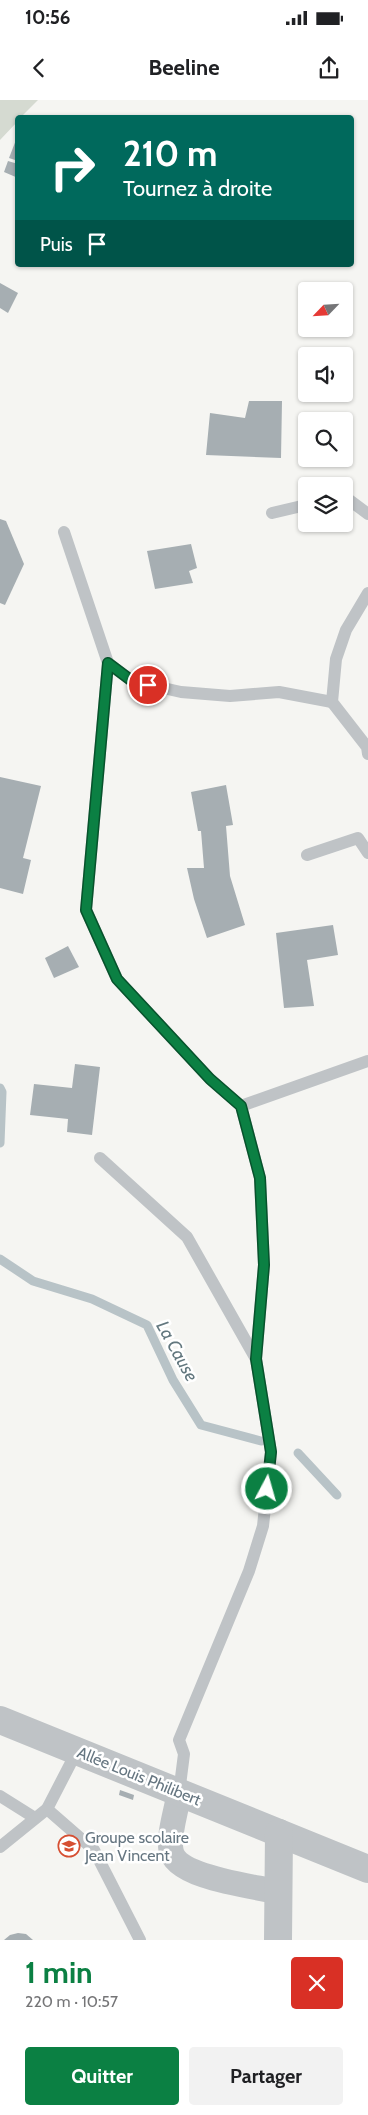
<!DOCTYPE html>
<html lang="fr">
<meta charset="utf-8">
<style>
body{margin:0;font-family:Cabin,sans-serif;background:#f2f2f2;color:#202124;height:100vh;display:flex;flex-direction:column;font-size:19px;white-space:nowrap}
*{box-sizing:border-box;margin:0}
p{font-size:16px;color:#757577}
.icon{flex:none;width:28px;height:28px;fill:none;stroke:currentColor;stroke-width:2;stroke-linecap:round;stroke-linejoin:round}
.map{position:relative;height:1840px;overflow:hidden}
.details{display:flex;flex-direction:column;background:#fff;flex:1}
.details>*{flex:none}
.banner{position:absolute;left:15px;top:15px;width:339px;height:152px;border-radius:5px;box-shadow:0 1px 4px #0004;background:#00695c;color:#fff;overflow:hidden}
.needle{width:32px;rotate:245deg}
.controls{position:absolute;left:298px;top:182px;display:grid;gap:10px}
.controls a{display:grid;place-items:center;width:55px;height:55px;border-radius:5px;background:#fff;box-shadow:0 1px 4px #0004;font-size:25px}
.pin{position:absolute;display:grid;place-items:center;width:42px;height:42px;color:#fff;margin:-21px;border:2px solid #fff;border-radius:50%;box-shadow:0 1px 5px #0007}
.me{position:absolute;width:55px;margin:-28px;rotate:6deg;stroke-linejoin:round;filter:drop-shadow(0 0 4px #0008)}
.turn{display:flex;align-items:center;gap:18px;height:105px;padding:0 25px;font-size:22px}
.turn .icon{width:65px;height:65px;stroke-width:2.5}
.turn b{display:block;font-size:35px;line-height:42px}
.then{display:flex;align-items:center;height:48px;padding:0 25px;background:#0003;gap:10px;font-size:19px}
.round{display:grid;place-items:center;flex:none;width:52px;height:52px;border-radius:5px;background:#f2f2f2}
.overview{display:flex;align-items:center;justify-content:space-between;height:85px;padding:0 25px}
h1{font-size:30px;font-weight:700;line-height:38px;color:#0b8043}
.primary-button{display:flex;gap:10px;margin-top:auto;padding:10px 25px}
.primary-button a{flex:1;height:58px;border-radius:5px;background:#0b8043;color:#fff;font-size:20px;font-weight:700;line-height:58px;text-align:center}
.primary-button a+a{background:#f2f2f2;color:#202124}
.status{display:flex;justify-content:space-between;align-items:center;height:35px;padding:0 25px;background:#fff;direction:ltr}
.status svg{height:14px;fill:currentColor}
header{display:flex;justify-content:space-between;align-items:center;height:65px;padding:0 25px;background:#fff;font-size:22px;font-weight:700}
.map>svg:first-child{display:block}
</style>
<div class="status"><b>10:56</b><svg viewBox="0 0 49 12"><path d="M0 12V9h3v3zM5 12V6h3v6zM10 12V3h3v9zM15 12V0h3v12zM26 1h20v11H26zM47 4h2v5h-2z"/></svg></div>
<header><svg class="icon" aria-label="back" viewBox="0 0 24 24"><path d="M15 5l-7 7 7 7"/></svg>Beeline<svg class="icon" aria-label="share" viewBox="0 0 24 24"><path d="M12 15V3M7 8l5-5 5 5M5 13v7h14v-7"/></svg></header>
<div class="map">
<svg width="368" height="1840" viewBox="0 0 368 1840">
<rect width="100%" height="100%" fill="#f5f5f2"/>
<polygon fill="#d5dad1" points="0,0 38,0 21,17 18,18 17,22 0,40"/>
<g fill="none" stroke-linecap="round" stroke-linejoin="round">
<g stroke="#b8c3c7" stroke-width="9">
<polyline points="0,988 2,992 0,1043"/>
<polyline points="0,1159 33,1181 92,1199 147,1225 173,1280 201,1325 261,1341"/>
<polyline points="298,1353 337,1395"/>
</g>
</g>
<g fill="#a6aeb2">
<polygon points="16,40 18,41 18,61 9,58"/>
<polygon points="8,61 18,64 18,78 4,72"/>
<polygon points="0,183 18,193 8,213 0,208"/>
<polygon points="249,301 282,301 281,358 206,355 210,313 245,318"/>
<polygon points="0,419 6,421 24,464 5,505 0,503"/>
<polygon points="191,444 197,468 189,471 193,483 155,489 147,451"/>
<polygon points="0,677 41,686 23,758 31,760 23,794 0,788"/>
<polygon points="226,685 233,725 226,726 230,776 245,825 207,838 194,799 187,768 204,768 201,731 198,731 191,692"/>
<polygon points="333,825 338,855 307,860 314,906 284,908 276,833"/>
<polygon points="68,846 79,867 54,878 45,858"/>
<polygon points="75,964 100,967 92,1035 67,1032 68,1019 30,1015 34,984 72,988"/>
<polygon points="120,1690 134,1695 133,1700 119,1695"/>
<polygon points="18,1833 26,1834 33,1840 4,1840 10,1835"/>
</g>
<g fill="none" stroke-linecap="round" stroke-linejoin="round">
<g stroke="#bfc3c6" stroke-width="12">
<polyline points="344,396 368,414"/>
<polyline points="272,413 306,405"/>
<polyline points="64,432 108,563 86,810 117,879 210,979 241,1006 260,1078 264,1165 256,1259"/>
<polyline points="368,493 346,530 336,559 332,602 367,647 368,654"/>
<polyline points="108,563 132,581 181,592 230,596 279,592 332,602"/>
<polyline points="307,755 358,738 368,753"/>
<polyline points="241,1006 368,961"/>
<polyline points="100,1058 187,1137 256,1259 271,1352 263,1426 249,1471 179,1640 184,1654 179,1693"/>
<polyline points="0,1696 35,1718"/>
<polyline points="47,1709 94,1750 140,1840"/>
<polyline points="0,1747 47,1709 77,1651"/>
</g>
<path stroke="#bfc3c6" stroke-width="25" d="M179,1693C177,1709 168,1735 171,1750C175,1778 254,1786 278,1792"/>
<g stroke="#bfc3c6" stroke-width="28">
<polyline points="0,1620 368,1769"/>
<polyline points="278,1840 279,1733"/>
</g>
</g>
<g fill="none" stroke-linecap="round" stroke-linejoin="round">
<g stroke="#07532c" stroke-width="12">
<polyline id="route" points="148,585 132,581 108,563 86,810 117,879 210,979 241,1006 260,1078 264,1165 256,1259 271,1352 267,1389"/>
</g>
<use href="#route" stroke="#0b8043" stroke-width="9"/>
</g>
<defs>
<g id="school-ring" transform="scale(1.125)"><circle r="9.5" fill="#fff" stroke="#d64f32" stroke-width="1.5"/><path d="M0-5L7-2L0 1L-7-2ZM-4 1L0 2.5L4 1V4Q0 6-4 4Z" fill="#d64f32"/></g>
</defs>
<g fill-rule="evenodd">
<use href="#school-ring" x="69" y="1746"/>
</g>
<g text-anchor="middle" dominant-baseline="central" stroke-width="5" stroke-linejoin="round" paint-order="stroke">
<g font-size="16" fill="#667681" stroke="#fff">
<text transform="translate(139 1676) rotate(22)">Allée Louis Philibert</text>
</g>
<g font-size="16" fill="#667681" stroke="#fff" text-anchor="start">
<text x="85" y="1737">Groupe scolaire<tspan x="85" dy="18">Jean Vincent</tspan></text>
</g>
<g font-size="18" font-style="italic" fill="#62777e" stroke="#fff">
<text transform="translate(177 1251) rotate(61)">La Cause</text>
</g>
</g>
</svg>
<div class="controls">
<a><svg class="needle" viewBox="-14 -14 28 28"><path d="M0-13l5 13h-10z" fill="#e53935"/><path d="M0 13l5-13h-10z" fill="#757577"/></svg></a>
<a><svg class="icon" aria-label="sound" viewBox="0 0 24 24"><path d="M4 9h4l5-4v14l-5-4H4zM17 9q2 3 0 6"/></svg></a>
<a><svg class="icon" aria-label="search" viewBox="0 0 24 24"><circle cx="10" cy="10" r="6"/><path d="M15 15l6 6"/></svg></a>
<a><svg class="icon" aria-label="layers" viewBox="0 0 24 24"><path d="M12 4l9 5-9 5-9-5zM3 14l9 5 9-5"/></svg></a>
</div>
<div class="pin" style="left:148px;top:585px;background:#d93025"><svg class="icon" aria-label="arrive" viewBox="0 0 24 24"><path d="M6 21V4h12l-3 4 3 4H6"/></svg></div>
<svg class="me" style="left:267px;top:1389px" viewBox="-20 -20 40 40"><circle r="17" fill="#0b8043" stroke="#fff" stroke-width="3"/><path d="M0-11L8 9 0 5-8 9z" fill="#fff"/></svg>
<div class="banner">
<div class="turn"><svg class="icon" aria-label="right" viewBox="0 0 24 24"><path d="M7 20v-9h11M14 6l5 5-5 5"/></svg><div><b>210 m</b>Tournez à droite</div></div>
<div class="then">Puis<svg class="icon" aria-label="arrive" viewBox="0 0 24 24"><path d="M6 21V4h12l-3 4 3 4H6"/></svg></div>
</div>
</div>
<section class="details">
<div class="overview"><div><h1>1 min</h1><p>220 m · 10:57</p></div><a class="round" style="background:#d93025;color:#fff"><svg class="icon" aria-label="close" viewBox="0 0 24 24"><path d="M6 6l12 12M18 6L6 18"/></svg></a></div>
<div class="primary-button"><a>Quitter</a><a>Partager</a></div>
</section>
